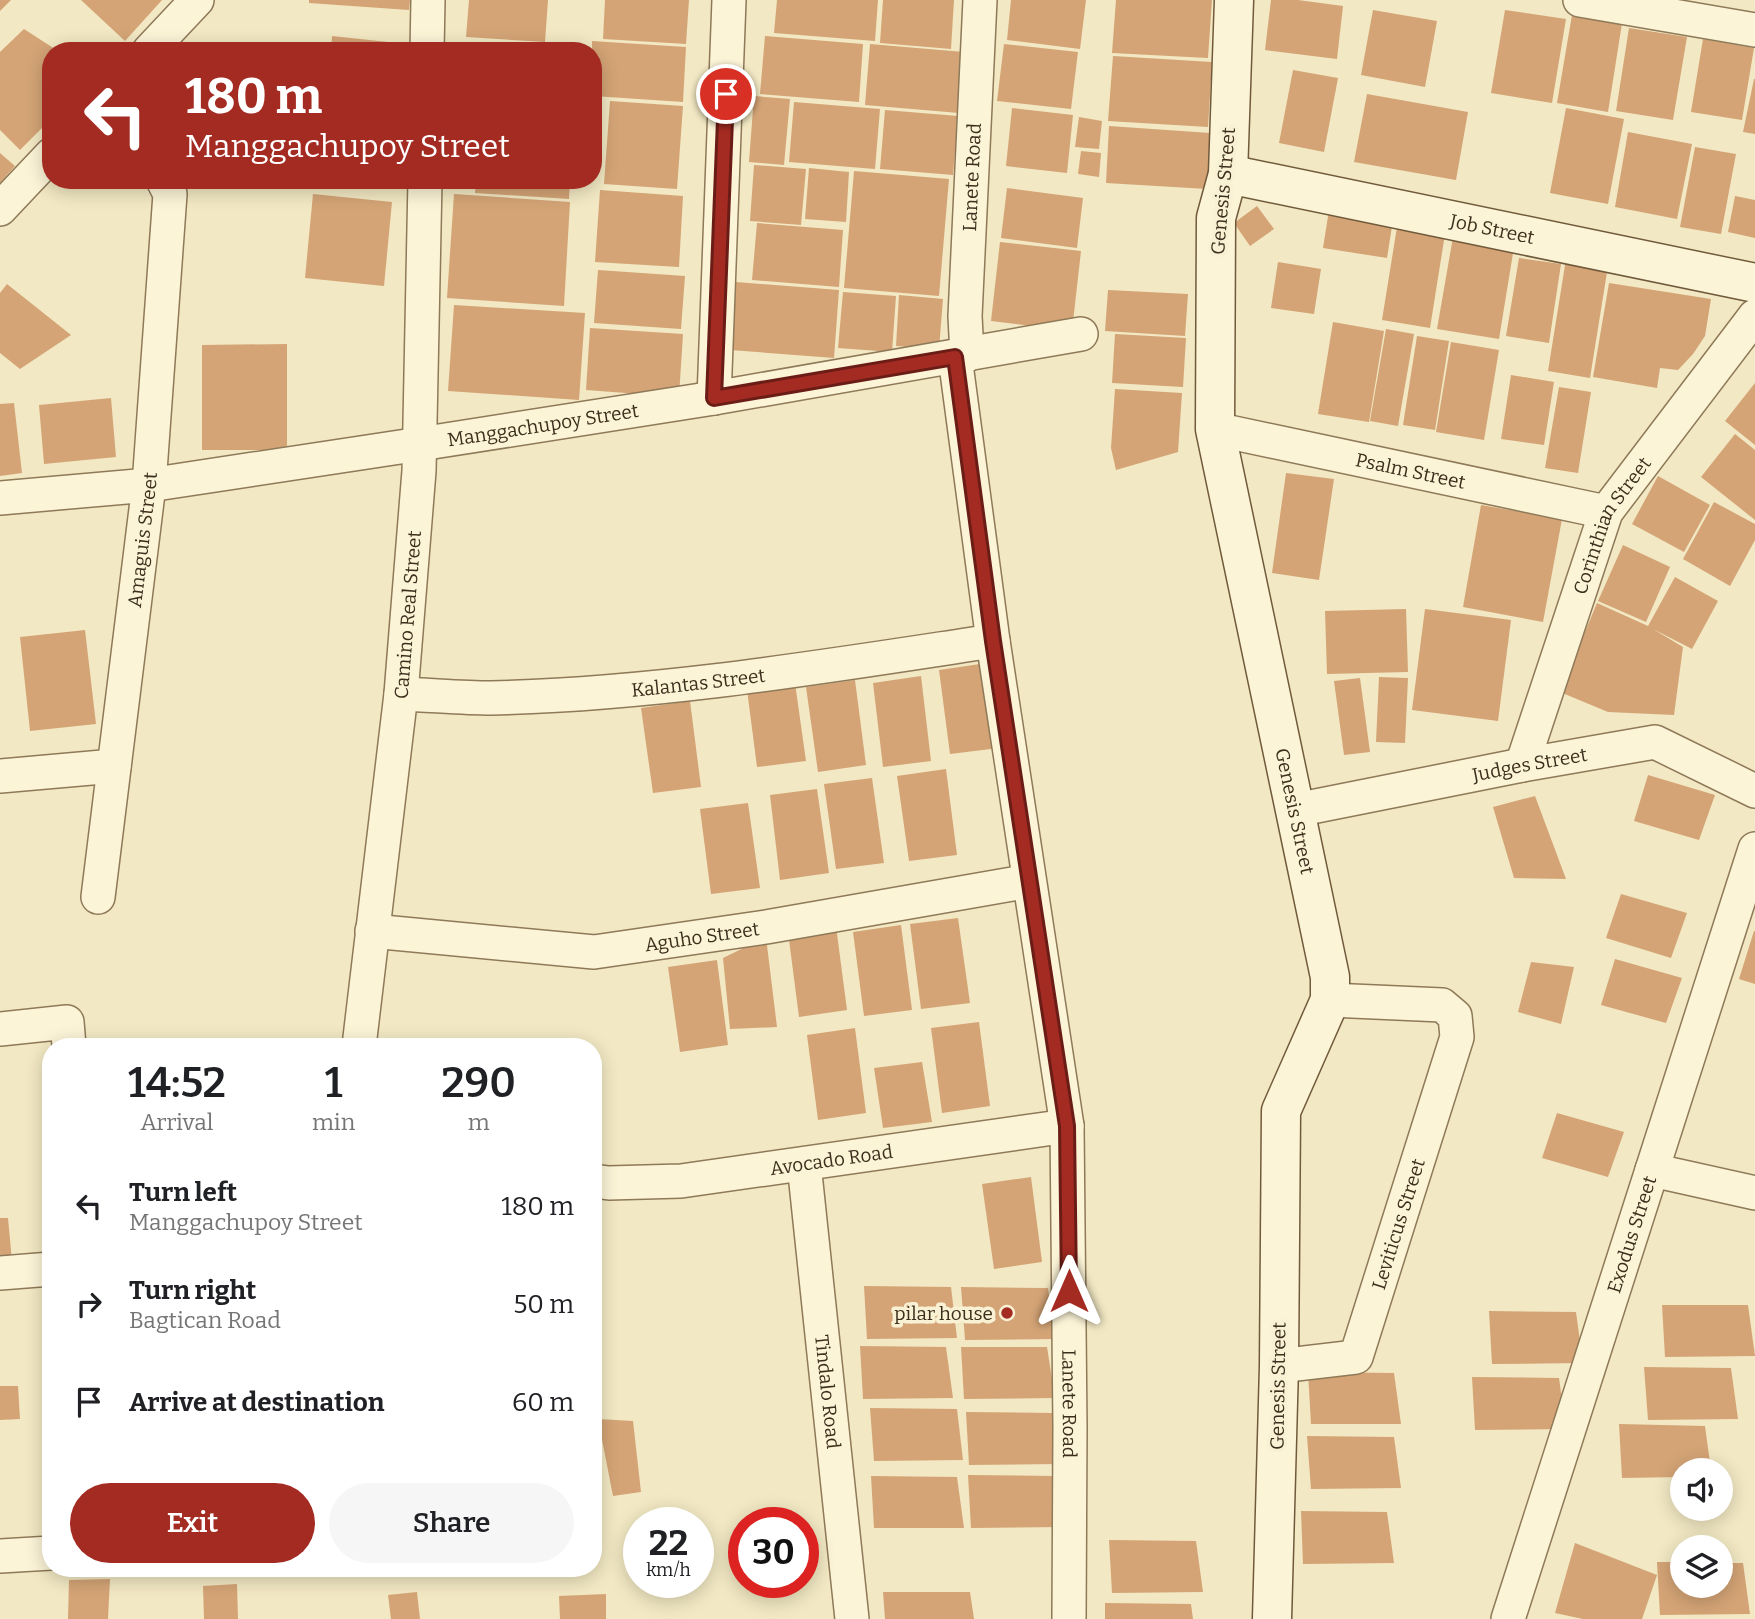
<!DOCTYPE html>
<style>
body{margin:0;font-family:Bitter,serif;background:#f6f6f6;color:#202124;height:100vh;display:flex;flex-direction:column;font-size:26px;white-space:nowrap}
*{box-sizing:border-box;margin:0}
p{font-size:23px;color:#757577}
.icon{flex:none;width:38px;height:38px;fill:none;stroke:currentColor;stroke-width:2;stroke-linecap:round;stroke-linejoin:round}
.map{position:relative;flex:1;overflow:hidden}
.details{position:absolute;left:42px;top:1038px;width:560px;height:539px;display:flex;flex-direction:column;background:#fff;border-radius:28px;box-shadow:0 4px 18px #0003}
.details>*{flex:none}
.banner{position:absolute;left:42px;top:42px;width:560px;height:147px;border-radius:28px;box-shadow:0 4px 18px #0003;background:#a32b22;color:#fff;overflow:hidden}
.fabs{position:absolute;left:1670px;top:1458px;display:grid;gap:14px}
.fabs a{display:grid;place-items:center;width:63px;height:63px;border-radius:50%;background:#fff;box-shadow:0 4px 18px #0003;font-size:35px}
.speed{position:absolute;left:623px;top:1507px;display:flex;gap:14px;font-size:35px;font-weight:700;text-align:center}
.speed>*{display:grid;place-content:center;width:91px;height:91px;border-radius:50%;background:#fff;box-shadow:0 4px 18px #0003;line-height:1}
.speed small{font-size:18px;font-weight:400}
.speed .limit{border:10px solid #d22;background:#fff;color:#111}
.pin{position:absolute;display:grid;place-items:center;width:60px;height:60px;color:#fff;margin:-30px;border:4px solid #fff;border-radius:50%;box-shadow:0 2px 7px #0007}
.me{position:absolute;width:77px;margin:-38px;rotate:0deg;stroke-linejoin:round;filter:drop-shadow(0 0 5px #0008)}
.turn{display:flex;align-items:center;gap:24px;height:147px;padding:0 28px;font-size:32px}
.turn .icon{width:91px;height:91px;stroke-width:2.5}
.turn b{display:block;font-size:49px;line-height:60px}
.eta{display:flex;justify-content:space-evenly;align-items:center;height:119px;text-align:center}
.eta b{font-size:42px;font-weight:600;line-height:49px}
.cta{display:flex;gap:14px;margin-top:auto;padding:14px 28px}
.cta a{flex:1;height:80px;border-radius:42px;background:#a32b22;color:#fff;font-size:28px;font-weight:600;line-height:80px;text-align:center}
.cta a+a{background:#f6f6f6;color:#202124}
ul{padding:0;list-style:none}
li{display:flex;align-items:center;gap:21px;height:98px;padding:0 28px}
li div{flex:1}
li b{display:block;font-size:26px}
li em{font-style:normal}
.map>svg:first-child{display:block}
</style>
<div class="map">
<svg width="1755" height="1619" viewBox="0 0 1755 1619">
<rect width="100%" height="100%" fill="#f2e8c3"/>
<g fill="#d4a476">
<polygon points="0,0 11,0 0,11"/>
<polygon points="81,0 162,0 125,41"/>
<polygon points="309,0 410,0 409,10 309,3"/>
<polygon points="469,0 548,0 545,42 466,37"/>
<polygon points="605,0 689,0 686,44 603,39"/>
<polygon points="777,0 878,0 875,41 774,33"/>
<polygon points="883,0 954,0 951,49 880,43"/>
<polygon points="1011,0 1086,0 1080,49 1007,40"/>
<polygon points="1116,0 1212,0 1208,58 1112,53"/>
<polygon points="1271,0 1298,0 1343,6 1337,59 1265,50"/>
<polygon points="1573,9 1623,17 1608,112 1557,103"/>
<polygon points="1373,10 1437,21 1425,87 1361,75"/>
<polygon points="1505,10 1566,19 1552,103 1491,93"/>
<polygon points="1629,28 1687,37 1673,120 1616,111"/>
<polygon points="24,29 58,51 51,51 51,119 20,150 0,130 0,52"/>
<polygon points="332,36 407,44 406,51 331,51"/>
<polygon points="765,36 863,44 859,102 760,94"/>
<polygon points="1703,39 1754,48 1742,120 1691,112"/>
<polygon points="592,41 686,47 683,102 593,96"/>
<polygon points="474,42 576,49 576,51 474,51"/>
<polygon points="870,44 964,52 959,113 865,105"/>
<polygon points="1004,44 1078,52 1071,109 997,101"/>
<polygon points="1113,56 1212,62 1208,127 1108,121"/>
<polygon points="1293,70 1338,78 1324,152 1279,143"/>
<polygon points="1754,79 1755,79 1755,134 1743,132"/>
<polygon points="1367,94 1468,112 1456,180 1354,162"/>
<polygon points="754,96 790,99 784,165 749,162"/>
<polygon points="610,101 683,106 677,189 604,184"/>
<polygon points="794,102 880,109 875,169 789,162"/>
<polygon points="1012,108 1073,115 1067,173 1006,166"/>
<polygon points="1566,108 1624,119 1608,204 1550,193"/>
<polygon points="885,110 958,116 953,175 880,169"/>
<polygon points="1079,117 1102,121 1099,149 1075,147"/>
<polygon points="1109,126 1210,133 1207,189 1106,183"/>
<polygon points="1628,132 1692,144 1677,219 1615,207"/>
<polygon points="1695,147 1736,154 1721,234 1680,227"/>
<polygon points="1081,151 1101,153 1099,177 1078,174"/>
<polygon points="0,153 15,166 0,183"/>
<polygon points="754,165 806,169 801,225 750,221"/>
<polygon points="809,168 849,172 846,222 805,219"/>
<polygon points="854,171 949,179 939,296 844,288"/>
<polygon points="476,180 570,180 569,199 475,193"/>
<polygon points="1007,188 1083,198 1077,248 1001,238"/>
<polygon points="600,190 683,196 679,267 595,262"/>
<polygon points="313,194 392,202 384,286 305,278"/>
<polygon points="454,194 570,202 564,306 447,298"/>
<polygon points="1735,196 1755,200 1755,238 1728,232"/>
<polygon points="1257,206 1274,229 1250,246 1234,223"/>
<polygon points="1329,210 1393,220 1387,258 1323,248"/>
<polygon points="757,223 843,230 839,287 752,280"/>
<polygon points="1397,227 1445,234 1430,328 1382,320"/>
<polygon points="1453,237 1514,247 1499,339 1437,329"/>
<polygon points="1000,242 1081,251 1072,331 991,321"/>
<polygon points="1519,258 1561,264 1549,343 1506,336"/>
<polygon points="1566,259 1608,266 1590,378 1548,371"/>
<polygon points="1278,262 1321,269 1314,314 1271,308"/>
<polygon points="598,270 685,276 681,329 594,323"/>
<polygon points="736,282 839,290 834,358 730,350"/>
<polygon points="1609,283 1711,299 1705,336 1693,354 1678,370 1660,368 1657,388 1593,377"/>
<polygon points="7,284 71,335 20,369 0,353 0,293"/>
<polygon points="1108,290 1188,294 1185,336 1105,331"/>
<polygon points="843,292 896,296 892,352 838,348"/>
<polygon points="899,295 943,299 939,349 896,346"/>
<polygon points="454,305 585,313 579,400 448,391"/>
<polygon points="1333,322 1384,331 1369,422 1318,414"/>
<polygon points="590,328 683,334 679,397 586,390"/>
<polygon points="1386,329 1414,334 1398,426 1370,421"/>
<polygon points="1115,334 1186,338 1183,387 1112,383"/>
<polygon points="1417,336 1449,341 1435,430 1403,425"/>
<polygon points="1451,342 1499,350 1484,440 1436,432"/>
<polygon points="287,344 287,450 202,450 202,345"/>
<polygon points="1511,375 1554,382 1544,445 1501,439"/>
<polygon points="1755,383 1755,445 1725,421"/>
<polygon points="1559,387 1591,392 1578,473 1545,468"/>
<polygon points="1115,389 1182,393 1178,452 1116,470 1111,448"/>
<polygon points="111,398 116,457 44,464 39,405"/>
<polygon points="14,403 22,473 0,476 0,404"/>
<polygon points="1735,434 1755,450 1755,520 1701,477"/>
<polygon points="1286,473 1334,479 1319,580 1272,573"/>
<polygon points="1658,476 1710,505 1684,552 1632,524"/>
<polygon points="1714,502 1755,524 1755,540 1730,586 1683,559"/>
<polygon points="1481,505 1562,519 1543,622 1463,607"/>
<polygon points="1623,545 1670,567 1646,622 1598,601"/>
<polygon points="1675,577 1718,601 1692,649 1653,629 1683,647 1674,715 1608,712 1560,692 1597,603 1648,626"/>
<polygon points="1406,609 1408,672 1327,674 1325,611"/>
<polygon points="1425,609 1511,620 1498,721 1412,710"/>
<polygon points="85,630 96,724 30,731 20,637"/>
<polygon points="987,663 999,748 950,754 939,670"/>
<polygon points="794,676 806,761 757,767 746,682"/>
<polygon points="921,676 931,761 883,767 873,683"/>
<polygon points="1379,677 1408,678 1405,743 1376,742"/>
<polygon points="1360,678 1370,752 1344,755 1334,681"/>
<polygon points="855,680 866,765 818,772 806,687"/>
<polygon points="690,701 701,787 653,793 641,708"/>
<polygon points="946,769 957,855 909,861 897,776"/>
<polygon points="1648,775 1715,795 1699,840 1634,821"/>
<polygon points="872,778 884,863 836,869 824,784"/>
<polygon points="817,789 829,873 780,880 770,795"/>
<polygon points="1535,796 1566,879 1514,878 1493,807"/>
<polygon points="748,803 760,888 711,894 700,809"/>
<polygon points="1621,894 1687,913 1671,958 1606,938"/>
<polygon points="958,918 970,1003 921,1009 910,924"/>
<polygon points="901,925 912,1010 864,1016 853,932"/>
<polygon points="836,926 847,1010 799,1017 788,932"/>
<polygon points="1754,931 1755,931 1755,984 1739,979"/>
<polygon points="766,937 777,1027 730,1029 723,958"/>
<polygon points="1615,959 1682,978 1666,1023 1601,1005"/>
<polygon points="717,960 728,1045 680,1052 668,967"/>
<polygon points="1531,962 1574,967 1561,1024 1518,1012"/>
<polygon points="979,1022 990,1106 942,1113 931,1028"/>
<polygon points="855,1028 866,1113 818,1120 807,1035"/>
<polygon points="922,1062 932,1122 883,1128 874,1068"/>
<polygon points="1557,1113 1624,1132 1608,1177 1542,1158"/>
<polygon points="1031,1177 1042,1262 994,1269 982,1184"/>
<polygon points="0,1218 8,1218 12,1261 0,1262"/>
<polygon points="864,1286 951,1287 957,1338 867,1339"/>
<polygon points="961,1287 1048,1288 1055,1339 965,1340"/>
<polygon points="1662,1305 1748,1305 1755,1356 1665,1357"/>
<polygon points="1489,1311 1576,1312 1583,1363 1492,1364"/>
<polygon points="860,1346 946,1347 953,1398 863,1399"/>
<polygon points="961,1347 1047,1347 1055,1398 964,1399"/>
<polygon points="1644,1367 1731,1368 1738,1419 1648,1420"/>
<polygon points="1308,1372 1394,1373 1401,1424 1311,1424"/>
<polygon points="1472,1377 1559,1378 1566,1429 1475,1430"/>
<polygon points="0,1386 18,1386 20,1419 0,1420"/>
<polygon points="870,1408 957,1409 963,1460 874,1461"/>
<polygon points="966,1412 1052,1413 1059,1464 969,1465"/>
<polygon points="598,1419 633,1421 641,1492 613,1496"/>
<polygon points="1619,1424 1705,1426 1711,1470 1682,1470 1682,1477 1622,1478"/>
<polygon points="1307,1436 1394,1437 1401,1488 1311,1489"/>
<polygon points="968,1475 1054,1476 1061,1527 971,1528"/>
<polygon points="871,1476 957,1477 964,1528 874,1528"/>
<polygon points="1301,1511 1387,1512 1394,1563 1303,1564"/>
<polygon points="1109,1540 1196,1541 1203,1592 1112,1593"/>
<polygon points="1575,1543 1657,1575 1642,1619 1583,1619 1555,1613"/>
<polygon points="1657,1562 1682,1562 1682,1586 1720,1586 1720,1563 1743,1563 1750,1614 1660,1615"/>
<polygon points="110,1579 108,1619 68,1619 69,1580"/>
<polygon points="237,1584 238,1619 204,1619 203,1586"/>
<polygon points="417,1592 420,1619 391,1619 388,1595"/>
<polygon points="883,1592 970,1592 974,1619 885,1619"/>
<polygon points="606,1594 606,1619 560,1619 559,1596"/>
<polygon points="1105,1603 1191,1604 1193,1619 1105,1619"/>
</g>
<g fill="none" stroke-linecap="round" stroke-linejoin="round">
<g stroke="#8e7958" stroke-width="36">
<g id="street">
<polyline points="1580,0 1755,30"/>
<polyline points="149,51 197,0"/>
<polyline points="427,51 428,0"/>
<polyline points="0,209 51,155"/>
<path id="s1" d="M967,355L965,316L980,0"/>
<path id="s2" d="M955,357L993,641L1067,1126L1070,1428L1069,1619"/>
<polyline points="714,398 729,0"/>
<path id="s3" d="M1215,429L1606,512"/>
<path id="s4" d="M0,498L149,485L420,444L714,398L1081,334"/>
<path id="s5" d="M401,694C431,695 462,698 491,698C660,694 827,666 993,641"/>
<path id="s6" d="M1522,765L1606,512L1755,316"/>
<polyline points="0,776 114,766"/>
<path id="s7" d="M1296,810L1522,765L1655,742L1755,791"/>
<path id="s8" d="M98,897L149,485L170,194L163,180"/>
<path id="s9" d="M372,931L594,952L766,927L1029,881"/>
<polyline points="0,1029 67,1022 69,1046"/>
<path id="s10" d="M359,1046L401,694L419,471L425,180"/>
<path id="s11" d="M804,1164L852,1619"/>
<polyline points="1652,1170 1755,1193"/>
<path id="s12" d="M593,1181L609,1183L681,1181L1067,1126"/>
<polyline points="0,1273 51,1269"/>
<path id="s13" d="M1279,1366L1356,1357L1457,1037L1455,1016L1442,1005L1330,1000"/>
<polyline points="0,1556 51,1553"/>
<path id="s14" d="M1508,1619L1755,849"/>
</g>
</g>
<g stroke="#705a3b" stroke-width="41">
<g id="secondary">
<path id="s15" d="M1234,0L1228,174L1216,218L1215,429L1330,977V1000L1281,1111L1279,1366L1272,1619"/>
<path id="s16" d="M1228,174L1755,283"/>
</g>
</g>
<use href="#street" stroke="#fcf4d7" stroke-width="33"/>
<use href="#secondary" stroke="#fcf4d7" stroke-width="38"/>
</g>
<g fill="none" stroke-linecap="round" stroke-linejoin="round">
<g stroke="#6a1c16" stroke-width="18">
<polyline id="route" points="726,94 714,398 955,357 993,641 1067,1126 1069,1291"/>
</g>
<use href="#route" stroke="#a32b22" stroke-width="12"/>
</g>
<circle fill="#a32b22" stroke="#f9f1d4" stroke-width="2.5" cx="1007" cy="1313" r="7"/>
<g text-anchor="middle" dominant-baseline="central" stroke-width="7" stroke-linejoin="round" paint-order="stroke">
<g font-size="19" fill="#3d2f1d" stroke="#f9f1d4">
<text stroke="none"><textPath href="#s1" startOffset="178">Lanete Road</textPath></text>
<text transform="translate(1223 191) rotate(-85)">Genesis Street</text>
<text stroke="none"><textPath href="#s16" startOffset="270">Job Street</textPath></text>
<text stroke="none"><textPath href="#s4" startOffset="548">Manggachupoy Street</textPath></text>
<text stroke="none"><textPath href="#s3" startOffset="200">Psalm Street</textPath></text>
<text stroke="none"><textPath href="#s6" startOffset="257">Corinthian Street</textPath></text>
<text stroke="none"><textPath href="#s8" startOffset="360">Amaguis Street</textPath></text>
<text stroke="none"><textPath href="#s10" startOffset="434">Camino Real Street</textPath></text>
<text stroke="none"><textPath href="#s5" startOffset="298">Kalantas Street</textPath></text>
<text stroke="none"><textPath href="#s7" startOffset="238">Judges Street</textPath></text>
<text stroke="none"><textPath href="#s15" startOffset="821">Genesis Street</textPath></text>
<text stroke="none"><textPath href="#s9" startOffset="332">Aguho Street</textPath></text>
<text stroke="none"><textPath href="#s12" startOffset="240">Avocado Road</textPath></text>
<text stroke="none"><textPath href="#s13" startOffset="217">Leviticus Street</textPath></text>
<text stroke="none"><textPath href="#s14" startOffset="404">Exodus Street</textPath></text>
<text transform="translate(1278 1386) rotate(-89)">Genesis Street</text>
<text stroke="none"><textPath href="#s11" startOffset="229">Tindalo Road</textPath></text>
<text stroke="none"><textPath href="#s2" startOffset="1055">Lanete Road</textPath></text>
</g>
<g font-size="19" fill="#3d2f1d" stroke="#f9f1d4" text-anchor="end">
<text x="993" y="1313">pilar house</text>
</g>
</g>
</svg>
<div class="fabs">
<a><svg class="icon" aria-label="sound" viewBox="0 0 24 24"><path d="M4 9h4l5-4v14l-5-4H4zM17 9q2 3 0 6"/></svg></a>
<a><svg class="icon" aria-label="layers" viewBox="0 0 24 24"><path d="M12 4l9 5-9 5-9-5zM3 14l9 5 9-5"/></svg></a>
</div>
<div class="speed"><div>22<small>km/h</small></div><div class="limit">30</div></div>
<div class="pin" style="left:726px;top:94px;background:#d93025"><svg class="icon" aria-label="arrive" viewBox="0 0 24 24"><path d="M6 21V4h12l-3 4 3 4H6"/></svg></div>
<svg class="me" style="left:1069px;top:1291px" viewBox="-20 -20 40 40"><path d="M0-17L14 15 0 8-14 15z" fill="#a32b22" stroke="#fff" stroke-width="4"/></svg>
<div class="banner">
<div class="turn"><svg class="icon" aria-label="left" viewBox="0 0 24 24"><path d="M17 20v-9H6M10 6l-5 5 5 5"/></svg><div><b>180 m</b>Manggachupoy Street</div></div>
</div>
<section class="details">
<div class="eta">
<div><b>14:52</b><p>Arrival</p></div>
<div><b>1</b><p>min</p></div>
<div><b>290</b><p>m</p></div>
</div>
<ul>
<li><svg class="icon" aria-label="left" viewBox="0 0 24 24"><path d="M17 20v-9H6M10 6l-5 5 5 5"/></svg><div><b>Turn left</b><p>Manggachupoy Street</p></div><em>180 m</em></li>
<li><svg class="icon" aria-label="right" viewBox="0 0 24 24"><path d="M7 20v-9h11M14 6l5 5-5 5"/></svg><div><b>Turn right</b><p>Bagtican Road</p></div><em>50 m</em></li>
<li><svg class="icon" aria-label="arrive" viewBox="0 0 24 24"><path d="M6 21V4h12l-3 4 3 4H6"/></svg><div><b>Arrive at destination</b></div><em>60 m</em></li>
</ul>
<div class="cta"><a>Exit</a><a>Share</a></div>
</section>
</div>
